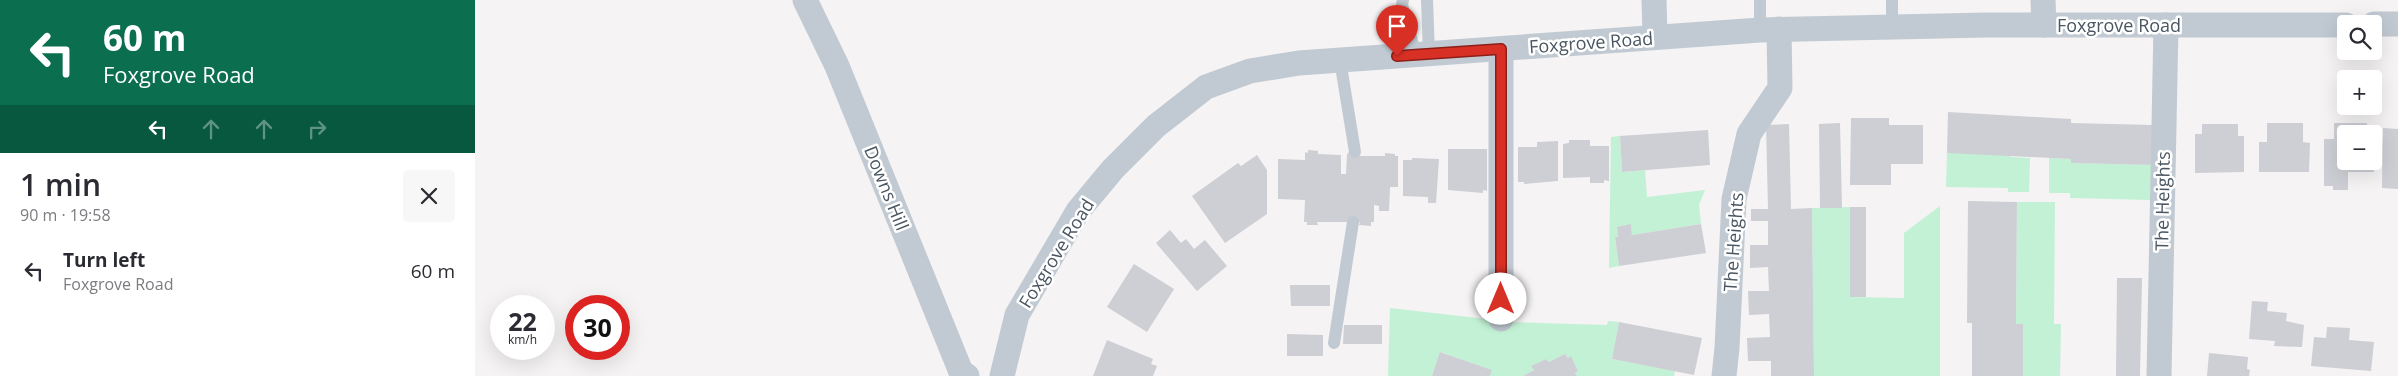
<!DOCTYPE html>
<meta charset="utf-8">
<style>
body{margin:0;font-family:"Open Sans",sans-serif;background:#f7f7f7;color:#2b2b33;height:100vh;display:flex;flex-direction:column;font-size:19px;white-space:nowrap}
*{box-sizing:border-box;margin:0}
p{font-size:16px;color:#7c7c81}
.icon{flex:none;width:28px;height:28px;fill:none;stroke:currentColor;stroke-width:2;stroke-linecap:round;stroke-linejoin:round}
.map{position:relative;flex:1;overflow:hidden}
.drawer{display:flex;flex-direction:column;background:#fff;width:475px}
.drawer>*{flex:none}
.top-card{background:#0b6e4f;color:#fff;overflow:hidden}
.tools{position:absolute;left:1862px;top:15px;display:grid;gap:10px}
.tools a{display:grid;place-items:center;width:45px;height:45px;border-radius:5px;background:#fff;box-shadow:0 5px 20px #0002;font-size:25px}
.speed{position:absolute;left:15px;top:295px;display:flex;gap:10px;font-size:25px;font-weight:700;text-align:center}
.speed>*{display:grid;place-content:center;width:65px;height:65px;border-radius:50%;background:#fff;box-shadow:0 5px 20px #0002;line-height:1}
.speed small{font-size:12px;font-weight:400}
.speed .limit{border:8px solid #d22;background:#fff;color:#111}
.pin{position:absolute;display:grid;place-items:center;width:42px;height:42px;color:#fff;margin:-51px -21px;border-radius:50% 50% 50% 0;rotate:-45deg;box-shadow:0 0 5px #0007}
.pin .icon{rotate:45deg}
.me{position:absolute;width:55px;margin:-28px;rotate:0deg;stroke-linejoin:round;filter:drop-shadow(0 0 4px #0008)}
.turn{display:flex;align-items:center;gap:18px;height:105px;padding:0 20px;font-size:22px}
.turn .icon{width:65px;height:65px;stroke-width:2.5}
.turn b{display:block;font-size:35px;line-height:42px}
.lanes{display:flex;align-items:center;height:48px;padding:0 20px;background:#0003;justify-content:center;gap:25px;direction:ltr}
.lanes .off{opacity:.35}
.round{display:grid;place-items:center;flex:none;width:52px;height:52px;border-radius:5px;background:#f7f7f7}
.head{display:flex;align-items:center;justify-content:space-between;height:85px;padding:0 20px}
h1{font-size:30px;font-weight:600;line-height:38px}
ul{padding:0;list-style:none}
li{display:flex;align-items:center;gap:15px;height:65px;padding:0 20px}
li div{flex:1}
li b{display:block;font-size:19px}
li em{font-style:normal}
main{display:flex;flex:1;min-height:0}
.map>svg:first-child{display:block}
</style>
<main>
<section class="drawer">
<div class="top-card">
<div class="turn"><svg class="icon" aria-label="left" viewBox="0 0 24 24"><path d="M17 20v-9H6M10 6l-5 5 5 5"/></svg><div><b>60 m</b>Foxgrove Road</div></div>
<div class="lanes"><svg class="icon" aria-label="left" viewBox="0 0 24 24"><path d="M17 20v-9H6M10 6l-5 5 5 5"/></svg><svg class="icon off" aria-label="ahead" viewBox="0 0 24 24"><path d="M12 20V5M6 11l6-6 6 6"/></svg><svg class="icon off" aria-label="ahead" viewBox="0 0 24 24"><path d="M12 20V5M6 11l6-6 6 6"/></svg><svg class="icon off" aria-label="right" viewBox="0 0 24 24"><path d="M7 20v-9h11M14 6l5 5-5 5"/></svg></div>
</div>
<div class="head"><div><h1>1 min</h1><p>90 m · 19:58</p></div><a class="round"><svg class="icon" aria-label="close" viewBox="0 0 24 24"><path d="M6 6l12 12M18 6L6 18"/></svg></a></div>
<ul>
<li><svg class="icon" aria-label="left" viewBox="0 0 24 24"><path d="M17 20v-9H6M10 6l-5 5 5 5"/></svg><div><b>Turn left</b><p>Foxgrove Road</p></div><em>60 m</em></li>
</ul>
</section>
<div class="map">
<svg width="1923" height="376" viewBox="0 0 1923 376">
<rect width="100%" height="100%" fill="#f5f3f3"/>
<g fill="#c3f1d5">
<polygon points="1145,136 1147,172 1170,170 1172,197 1230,190 1224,205 1226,224 1157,235 1156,225 1142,227 1143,237 1140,238 1144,266 1134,268 1136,137"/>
<polygon points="1472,153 1535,154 1535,157 1555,158 1554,192 1533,192 1533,188 1471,187"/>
<polygon points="1574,158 1596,159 1596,163 1677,165 1676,200 1595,198 1595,193 1574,193"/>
<polygon points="1542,202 1580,202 1579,324 1586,324 1585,376 1548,376 1548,324 1541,324"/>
<polygon points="1465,206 1465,376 1339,376 1337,208 1375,207 1376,297 1429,298 1429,233"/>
<polygon points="915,308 1037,322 1132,325 1133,321 1144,322 1137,359 1200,371 1199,376 1102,376 1100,373 1103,371 1096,357 1093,358 1090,354 1074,362 1071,359 1057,366 1059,370 1048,376 1015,376 1016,370 966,352 957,376 913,376"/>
</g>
<g fill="#cdcfd5">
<polygon points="1473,112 1596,119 1596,123 1678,125 1677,165 1596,163 1596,159 1472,153"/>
<polygon points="1376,118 1414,118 1414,125 1448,125 1448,164 1416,164 1416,185 1375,185"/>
<polygon points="1365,123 1367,208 1345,208 1344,124"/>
<polygon points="1792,123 1828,123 1828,142 1835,143 1834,172 1784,172 1784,142 1792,142"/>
<polygon points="1859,123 1892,123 1892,134 1871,134 1871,161 1899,161 1899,172 1873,172 1873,190 1858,190 1858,186 1849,186 1849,139 1859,139"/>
<polygon points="1314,124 1316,209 1337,208 1339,376 1296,376 1296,361 1273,361 1272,338 1295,337 1294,314 1274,315 1273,291 1294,291 1293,267 1275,268 1275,245 1293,245 1293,221 1276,221 1276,209 1293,209 1291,125"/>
<polygon points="1727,124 1763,124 1763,136 1769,136 1769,172 1720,173 1720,134 1727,134"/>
<polygon points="1908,128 1923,129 1923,189 1907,188"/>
<polygon points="1233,130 1235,165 1147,172 1145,136"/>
<polygon points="1094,140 1115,140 1115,146 1134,146 1134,181 1129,180 1129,183 1115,183 1115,177 1088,178 1088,144 1094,143"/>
<polygon points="1083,141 1083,181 1049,184 1049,182 1043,182 1043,147 1062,147 1062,142"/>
<polygon points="973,149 1012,149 1012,191 1008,190 1008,193 973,190"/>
<polygon points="833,150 843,151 843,154 866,155 866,174 871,174 872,154 874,152 884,156 910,156 910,153 920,154 920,156 923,156 923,187 915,187 914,211 904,211 904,206 899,205 899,222 896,222 896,226 884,225 885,222 842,222 843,225 832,225 832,222 829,222 830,200 803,199 803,159 830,160 830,152 833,153"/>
<polygon points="782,155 792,170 792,214 750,243 717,196 763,163 766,166"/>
<polygon points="937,158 964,159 961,203 953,203 953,197 928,196 928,160 937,160"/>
<polygon points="1493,201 1542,202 1541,324 1548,324 1548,376 1497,376 1497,323 1492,323"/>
<rect x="1375" y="207" width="16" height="90"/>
<polygon points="1156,224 1157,235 1226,224 1231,253 1144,266 1140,237 1143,237 1142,227"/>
<polygon points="695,230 706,243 711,239 719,249 730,240 752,266 722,291 681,243"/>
<polygon points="659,264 699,289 672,332 632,307"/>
<polygon points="1642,278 1667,278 1665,376 1641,376"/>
<polygon points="815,285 855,285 855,306 816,306"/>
<polygon points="1777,301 1793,302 1792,311 1812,313 1811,321 1829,325 1827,347 1799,346 1800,341 1774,339"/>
<polygon points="1144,322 1227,338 1219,375 1137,359"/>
<polygon points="869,325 907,325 907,344 868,344"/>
<polygon points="1852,327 1875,328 1874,340 1899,342 1896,371 1836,366 1839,337 1851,338"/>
<polygon points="812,334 848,335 848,356 812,356"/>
<polygon points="632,340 678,359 676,364 682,366 678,376 618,376"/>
<polygon points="965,352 1017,370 1015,376 957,376"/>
<polygon points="1734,353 1773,357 1772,369 1775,370 1774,376 1732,376"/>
<polygon points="1090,354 1093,358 1096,356 1103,371 1100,373 1102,376 1048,376 1059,370 1056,366 1071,359 1074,362"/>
</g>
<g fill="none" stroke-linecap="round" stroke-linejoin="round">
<g stroke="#c1cad2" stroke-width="12">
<polyline points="928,0 927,5 941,55"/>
<polyline points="952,0 954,55"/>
<polyline points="1417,27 1417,0"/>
<polyline points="1285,30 1285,0"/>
<polyline points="865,60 880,152"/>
<polyline points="859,343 878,222"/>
</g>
<g stroke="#c1cad2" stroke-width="25">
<polyline points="330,0 362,66 486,372 492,376"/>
<polyline points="1179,0 1180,37"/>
<polyline points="1568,0 1569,25"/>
<polyline points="1899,24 1923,24"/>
<polyline points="1026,319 1026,49"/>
<polyline points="527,376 542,315 603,211 638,169 681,126 731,87 775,71 824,63 1285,30 1512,25 1871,25"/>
<polyline points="1249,376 1252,348 1259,199 1274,134 1305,88 1304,29"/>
<polyline points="1684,376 1691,25"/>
</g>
</g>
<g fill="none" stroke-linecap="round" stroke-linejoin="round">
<g stroke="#8d1f18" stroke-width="12">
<polyline id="route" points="922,56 1026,49 1026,299"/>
</g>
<use href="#route" stroke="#d93025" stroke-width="9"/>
</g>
<g text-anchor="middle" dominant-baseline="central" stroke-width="5" stroke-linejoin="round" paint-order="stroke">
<g font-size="18" fill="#4a5661" stroke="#fff">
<text x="1644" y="25">Foxgrove Road</text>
<text transform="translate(1116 42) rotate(-4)">Foxgrove Road</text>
<text transform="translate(412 188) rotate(68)">Downs Hill</text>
<text transform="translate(1687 201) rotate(-89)">The Heights</text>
<text transform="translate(1258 242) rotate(-86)">The Heights</text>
<text transform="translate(581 253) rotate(-58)">Foxgrove Road</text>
</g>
</g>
</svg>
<div class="tools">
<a><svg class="icon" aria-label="search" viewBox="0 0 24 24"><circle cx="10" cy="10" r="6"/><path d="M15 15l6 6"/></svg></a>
<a>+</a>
<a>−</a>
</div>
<div class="speed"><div>22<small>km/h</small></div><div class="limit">30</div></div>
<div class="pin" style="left:922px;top:56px;background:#d93025"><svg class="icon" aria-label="arrive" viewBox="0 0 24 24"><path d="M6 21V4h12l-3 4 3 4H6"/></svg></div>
<svg class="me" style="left:1026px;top:299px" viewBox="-20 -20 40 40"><circle r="19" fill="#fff"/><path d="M0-13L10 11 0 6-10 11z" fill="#d93025"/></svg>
</div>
</main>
